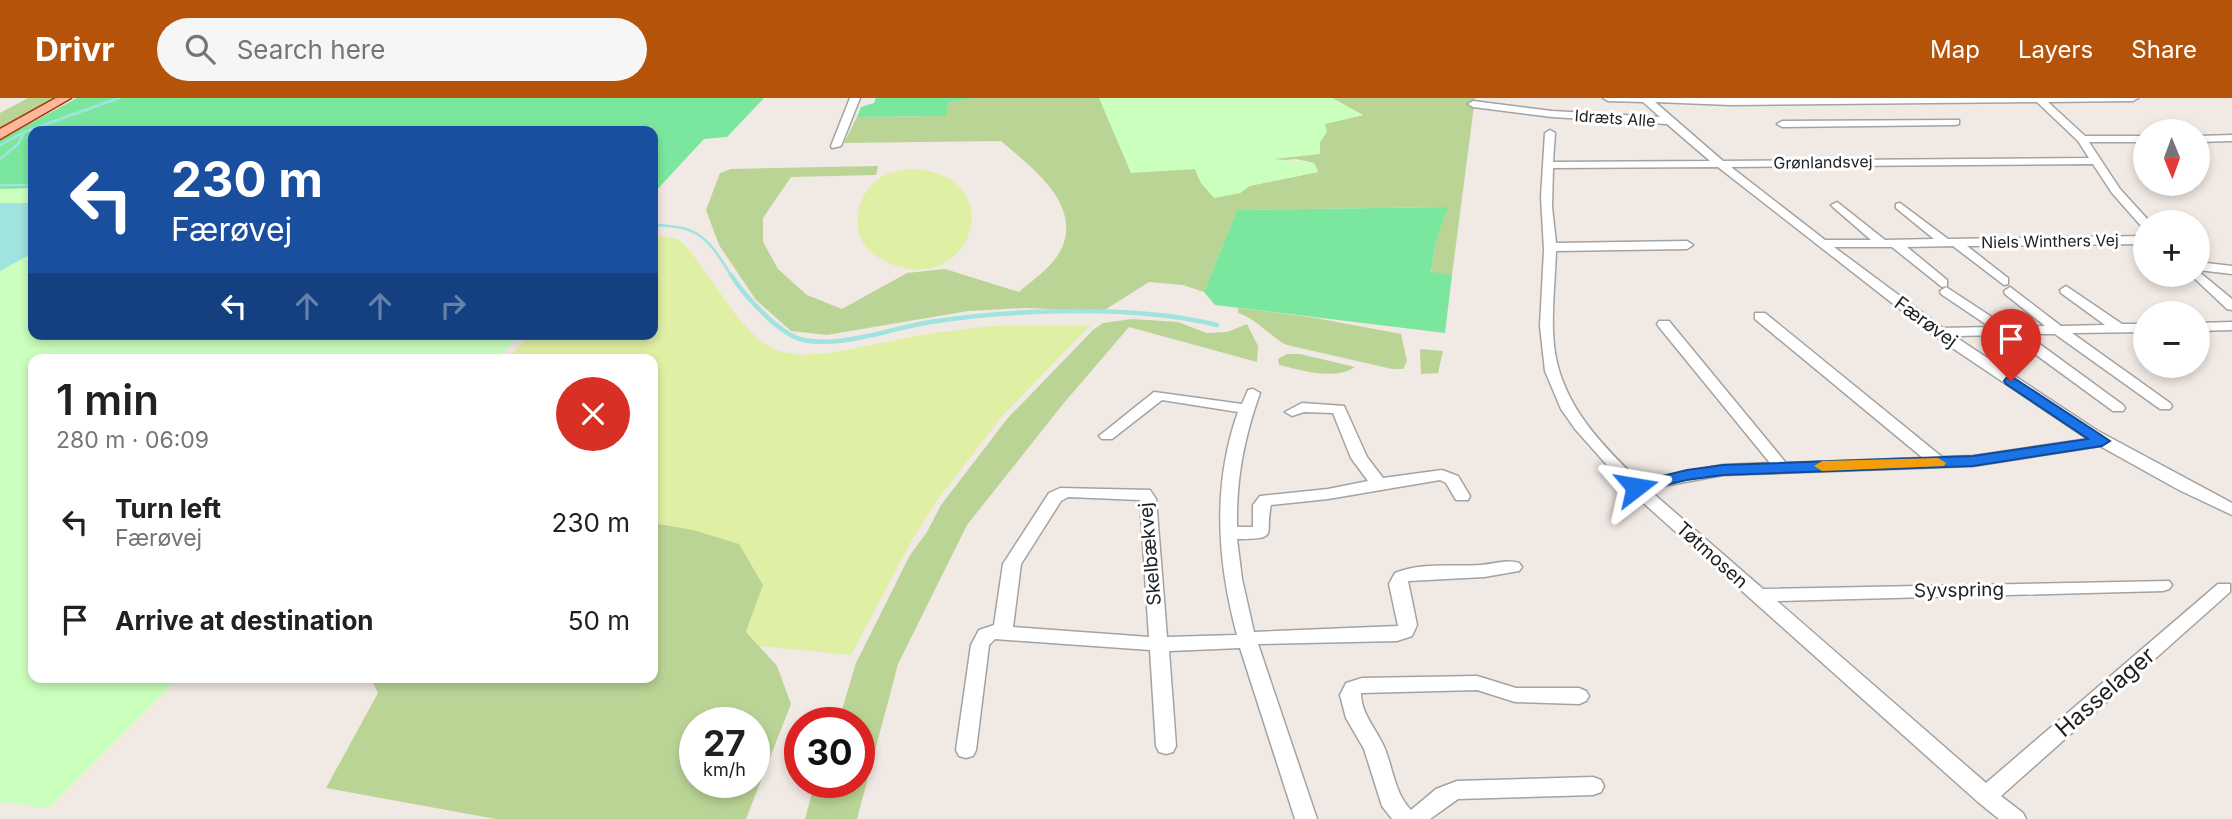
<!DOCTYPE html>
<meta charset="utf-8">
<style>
body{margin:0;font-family:Inter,sans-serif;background:#f6f6f6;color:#202124;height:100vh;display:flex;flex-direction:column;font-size:26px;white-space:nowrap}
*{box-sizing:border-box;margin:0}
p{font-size:23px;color:#757577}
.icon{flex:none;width:38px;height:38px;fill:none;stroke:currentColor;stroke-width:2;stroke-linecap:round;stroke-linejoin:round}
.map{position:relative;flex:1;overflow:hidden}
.details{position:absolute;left:28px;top:256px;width:630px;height:329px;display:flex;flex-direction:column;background:#fff;border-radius:14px;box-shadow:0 4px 10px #0003}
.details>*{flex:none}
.top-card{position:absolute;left:28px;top:28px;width:630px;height:214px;border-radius:14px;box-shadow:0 4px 10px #0003;background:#1a4fa0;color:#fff;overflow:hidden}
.needle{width:46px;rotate:179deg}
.controls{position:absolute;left:2133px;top:21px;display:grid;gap:14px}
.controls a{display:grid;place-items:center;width:77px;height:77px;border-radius:50%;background:#fff;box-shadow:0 4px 10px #0003;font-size:35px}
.speed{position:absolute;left:679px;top:609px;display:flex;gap:14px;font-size:35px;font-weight:700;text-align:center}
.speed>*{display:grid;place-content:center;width:91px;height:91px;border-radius:50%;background:#fff;box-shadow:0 4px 10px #0003;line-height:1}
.speed small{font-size:18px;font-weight:400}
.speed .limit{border:10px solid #d22;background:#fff;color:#111}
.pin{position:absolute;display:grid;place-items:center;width:60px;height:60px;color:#fff;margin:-72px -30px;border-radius:50% 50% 50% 0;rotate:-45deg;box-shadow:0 0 7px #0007}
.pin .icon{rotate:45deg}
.me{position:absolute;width:77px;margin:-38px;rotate:76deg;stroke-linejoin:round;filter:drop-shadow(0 0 5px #0008)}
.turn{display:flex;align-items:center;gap:24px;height:147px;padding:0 28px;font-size:32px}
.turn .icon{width:91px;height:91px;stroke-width:2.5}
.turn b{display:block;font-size:49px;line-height:60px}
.lanes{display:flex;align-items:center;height:66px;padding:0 28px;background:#0003;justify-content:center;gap:35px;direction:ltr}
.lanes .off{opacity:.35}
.round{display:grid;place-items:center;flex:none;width:74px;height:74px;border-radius:37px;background:#f6f6f6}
.overview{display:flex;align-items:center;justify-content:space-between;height:119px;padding:0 28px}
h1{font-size:42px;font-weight:600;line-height:52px}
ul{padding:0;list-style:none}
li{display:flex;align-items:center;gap:21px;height:98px;padding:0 28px}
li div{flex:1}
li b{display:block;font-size:26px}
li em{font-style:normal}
header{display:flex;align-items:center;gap:42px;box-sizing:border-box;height:98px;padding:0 35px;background:#b45309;color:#fff}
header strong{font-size:33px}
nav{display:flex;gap:38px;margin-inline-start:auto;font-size:24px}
.search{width:490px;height:63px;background:#f6f6f6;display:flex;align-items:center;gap:18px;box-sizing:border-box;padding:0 24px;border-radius:38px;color:#757577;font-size:26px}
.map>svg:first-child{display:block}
</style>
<header>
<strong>Drivr</strong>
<div class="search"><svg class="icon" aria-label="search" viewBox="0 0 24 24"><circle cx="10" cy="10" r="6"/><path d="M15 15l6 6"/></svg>Search here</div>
<nav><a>Map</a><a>Layers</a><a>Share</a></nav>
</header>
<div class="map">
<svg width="2232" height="721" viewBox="0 0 2232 721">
<rect width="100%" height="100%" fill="#f1e9e4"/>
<g fill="#dff0a5">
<path d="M910,71C1020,75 967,215 876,158C848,141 854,96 880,80C888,74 900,73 910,71Z"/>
<polygon points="653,136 678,141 691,154 738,220 761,244 778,253 800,257 830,255 927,236 991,228 1091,227 1003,317 936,404 911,444 851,557 759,548 746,534 763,487 693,432 653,425 653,261 507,261 530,236 653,236"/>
</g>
<g fill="#bad495" fill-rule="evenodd">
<polygon points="28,0 54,0 0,30 0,15"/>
<path d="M975,0H1104L1195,71L1201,85L1240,95L1249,88L1318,74L1314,65L1296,61L1275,63L1273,60L1320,44L1324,26L1363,17L1332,0H1475L1452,177L1431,175L1437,139L1447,109L1237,112L1204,194L1183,187L1149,184L1103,213L1024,210L968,213L827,237L791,233L756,202L719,147L706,112L720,75L731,71L878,68L876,77L791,79L763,120V144L778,171L807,197L842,211L907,175L945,171L1019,194C1033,182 1052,169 1061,152C1083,106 1031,69 1001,43L844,45L857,19L945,18L948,5Z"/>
<path d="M1238,210L1316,220L1401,236L1407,263L1403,271H1392L1287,247C1269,238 1257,221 1238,215Z"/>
<polygon points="1132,221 1178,224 1207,235 1227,234 1247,226 1258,248 1257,264 1129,229 1063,306 967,427 898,566 857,721 805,721 815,684 859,684 859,625 838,625 856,565 910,457 927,434 941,407 1007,321 1093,232 1103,225"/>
<polygon points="1420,251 1443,253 1438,275 1421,276"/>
<path d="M1287,256H1300L1355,269C1334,283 1301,272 1279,267L1278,261Z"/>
<path d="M653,425L693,432L739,446L763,487L746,534L777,568L791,606L746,721H496L326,690L378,595L370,579H653ZM695,625H754V684H695Z"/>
</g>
<g fill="#cbffbd">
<polygon points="1099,0 1332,0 1363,17 1325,26 1327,34 1320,44 1320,56 1274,61 1314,65 1318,74 1249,88 1240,95 1214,100 1201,85 1195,71 1131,75"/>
<polygon points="33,90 33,236 521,236 497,261 33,261 33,579 180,579 49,710 0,704 0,91"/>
</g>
<g fill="#7be79e">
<polygon points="77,0 764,0 727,39 704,41 653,96 653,33 33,33 33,90 0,91 0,42"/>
<polygon points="876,0 975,0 948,5 946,18 857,19 861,9 874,5"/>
<polygon points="1448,109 1437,139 1431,174 1452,177 1445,235 1215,207 1204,194 1237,112"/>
</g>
<polygon fill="#a0e3df" points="0,105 33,105 33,155 0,173"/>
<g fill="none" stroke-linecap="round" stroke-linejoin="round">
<g stroke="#a0e3df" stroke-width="2.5">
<polyline points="0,47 24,34 119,0"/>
<polyline points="0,61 18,46 24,35"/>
<polyline points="0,87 33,87"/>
<path d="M653,127C700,128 708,140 732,179"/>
</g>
<path stroke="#a0e3df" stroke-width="4.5" d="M731,177C744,197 777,234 800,241C839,252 897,228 937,223C1018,211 1137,207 1217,227"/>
<g stroke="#a3a3a3" stroke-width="3">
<g id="minor">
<polygon points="850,0 860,0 841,48 832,50 831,48"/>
<path d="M1603,0H2138L2133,3L2048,4L2085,38H2146V44H2089L2120,91L2150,124H2146V130L2142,129L2112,95L2093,66L1731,69L1825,142H1871L1833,109L1831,107L1837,104L1885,142L1934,141L1896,110V106L1900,105L1948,141L2146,138V146L1967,148L2008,180V186L2004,187L1953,148L1907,149L1947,182V188L1942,189L1892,149H1834L1943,230L1990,229L1941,196L1940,193L1946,189L2007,229L2045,228L2005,196L2004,193L2010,189L2061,228L2105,227L2061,195L2060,192L2066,188L2122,226H2146V234L2072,235L2170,305L2172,308L2170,311H2160L2055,236H2026L2123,307L2125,310L2123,313H2113L2009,237L1954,238L2098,333L2232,405V417L2179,392L2100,348L1973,368L1723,377L1648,391L1763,491L2169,483L2172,487L2169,491L2163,493L1777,503L1986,685L2218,486H2230V494L2001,698L2023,715L2026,721H1999L1978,704L1630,393L1575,331L1561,311L1545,273L1540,228L1544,152L1541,99L1545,35L1550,32L1555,35L1553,64L1710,63L1667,26L1552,19L1473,9L1468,6L1473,3L1552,13L1660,19L1643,4L1608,3ZM1655,4L1731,7L2037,4L2078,43L2089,60L1723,63ZM1718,69L1933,237L2088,341L1973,358L1942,359L1765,215H1755V221L1923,360L1786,365L1669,223H1659L1657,226L1659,229L1770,365L1723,367L1639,383C1602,347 1564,309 1555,255C1550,222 1555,186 1556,153L1687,151L1693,147L1687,143L1556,145L1552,109L1553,70Z"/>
<polygon points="1959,22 1959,26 1955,27 1782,29 1777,26 1782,23"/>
<polygon points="2232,37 2232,43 2198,44 2198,38"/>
<polygon points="2198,164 2232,168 2232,176 2198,172"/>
<polygon points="2198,173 2232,201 2232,212 2227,211 2194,180 2192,177 2198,177"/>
<polygon points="2232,224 2232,232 2198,233 2198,225"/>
<path d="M1253,291L1260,295C1244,340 1236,381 1237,429H1253V407L1260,398L1328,391L1368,383L1351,360L1333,315L1304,314L1292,318L1285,314L1302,305L1344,308L1367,359L1383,380L1442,372L1458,378L1470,398L1468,402H1456L1446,385L1440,382L1328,401L1271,407C1264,437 1281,441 1237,441L1242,481L1254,534L1398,528L1389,486L1395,475C1422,464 1453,469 1481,467C1494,466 1507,461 1519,465L1522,469L1519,473L1484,479L1408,483L1417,527L1412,538L1397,543L1258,546L1317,721H1295L1240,550L1169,553L1176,648L1173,654L1166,656L1159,654L1156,648L1150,552L995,541L989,547L976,652L973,658L966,660L959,658L956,652L971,547L979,532L994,527L1003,466L1049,395L1060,390L1150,392L1156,401L1167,539L1237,537C1217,463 1212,387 1238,314L1162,302L1112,341H1102L1099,338L1154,294L1242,306L1248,292ZM1068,399L1140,402L1149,539L1013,529L1021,466L1061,403Z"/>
<path d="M1477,578L1516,590H1579L1586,593L1589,598L1586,603L1579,606L1515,604L1477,592L1361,595C1361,617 1377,631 1385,651C1393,671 1395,696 1411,712L1436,691L1457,683L1593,679L1601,682L1604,688L1601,694L1593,697L1458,701L1430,721H1392L1382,708L1364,651L1346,620L1340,597L1346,585L1362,580Z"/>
</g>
</g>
<g stroke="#9a3b00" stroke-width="3">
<polygon id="major" points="56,0 71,0 0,41 0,31"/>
</g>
<use href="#minor" fill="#fff" fill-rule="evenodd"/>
<use href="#major" fill="#ffb79b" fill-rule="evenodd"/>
</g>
<polygon fill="#1a73e8" stroke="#114b97" stroke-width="2" points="2011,278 2110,343 2102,348 1973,368 1723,377 1687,382 1636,394 1628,389 1630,386 1687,372 1723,367 1973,358 2088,341 2006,286 2004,283 2006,280"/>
<polygon fill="#f59e0b" points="1938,360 1946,365 1944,368 1822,373 1814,368 1822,363"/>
<g text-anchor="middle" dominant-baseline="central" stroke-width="6" stroke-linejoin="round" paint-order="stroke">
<g font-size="16" fill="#1f1f1f" stroke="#fff">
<text transform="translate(1615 20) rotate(4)">Idræts Alle</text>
<text transform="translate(1823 64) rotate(-1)">Grønlandsvej</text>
<text transform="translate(2050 143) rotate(-1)">Niels Winthers Vej</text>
</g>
<g font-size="19" fill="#1f1f1f" stroke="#fff">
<text transform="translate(1926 224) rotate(36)">Færøvej</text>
<text transform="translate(1150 456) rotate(-95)">Skelbækvej</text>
<text transform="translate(1712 457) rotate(42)">Tøtmosen</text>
<text transform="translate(1959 492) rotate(-1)">Syvspring</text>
</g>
<g font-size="23" fill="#1f1f1f" stroke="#fff">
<text transform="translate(2105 594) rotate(-41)">Hasselager</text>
</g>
</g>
</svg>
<div class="controls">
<a><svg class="needle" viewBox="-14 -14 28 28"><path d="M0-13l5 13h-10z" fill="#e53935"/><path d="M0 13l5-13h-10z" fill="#757577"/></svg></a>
<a>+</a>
<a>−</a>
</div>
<div class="speed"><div>27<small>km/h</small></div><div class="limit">30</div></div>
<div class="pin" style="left:2011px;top:283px;background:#d93025"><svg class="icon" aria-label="arrive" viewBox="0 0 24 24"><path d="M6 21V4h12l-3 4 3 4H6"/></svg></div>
<svg class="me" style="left:1636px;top:389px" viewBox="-20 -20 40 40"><path d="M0-17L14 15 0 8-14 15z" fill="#1a73e8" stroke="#fff" stroke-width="4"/></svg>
<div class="top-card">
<div class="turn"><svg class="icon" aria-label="left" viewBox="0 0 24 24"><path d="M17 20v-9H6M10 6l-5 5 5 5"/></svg><div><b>230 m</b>Færøvej</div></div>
<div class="lanes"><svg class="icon" aria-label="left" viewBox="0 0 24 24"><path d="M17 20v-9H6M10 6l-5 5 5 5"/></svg><svg class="icon off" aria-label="ahead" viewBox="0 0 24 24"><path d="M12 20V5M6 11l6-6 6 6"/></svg><svg class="icon off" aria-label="ahead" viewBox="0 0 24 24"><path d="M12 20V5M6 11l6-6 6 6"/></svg><svg class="icon off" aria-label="right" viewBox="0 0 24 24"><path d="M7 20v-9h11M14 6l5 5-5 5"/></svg></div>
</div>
<section class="details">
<div class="overview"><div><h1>1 min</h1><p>280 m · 06:09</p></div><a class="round" style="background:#d93025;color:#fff"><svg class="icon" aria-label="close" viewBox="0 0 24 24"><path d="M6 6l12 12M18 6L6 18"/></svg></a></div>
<ul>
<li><svg class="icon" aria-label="left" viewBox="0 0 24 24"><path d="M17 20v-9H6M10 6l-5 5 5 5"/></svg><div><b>Turn left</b><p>Færøvej</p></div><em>230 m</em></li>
<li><svg class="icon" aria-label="arrive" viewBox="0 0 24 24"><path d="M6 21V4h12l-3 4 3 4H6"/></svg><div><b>Arrive at destination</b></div><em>50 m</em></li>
</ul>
</section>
</div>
